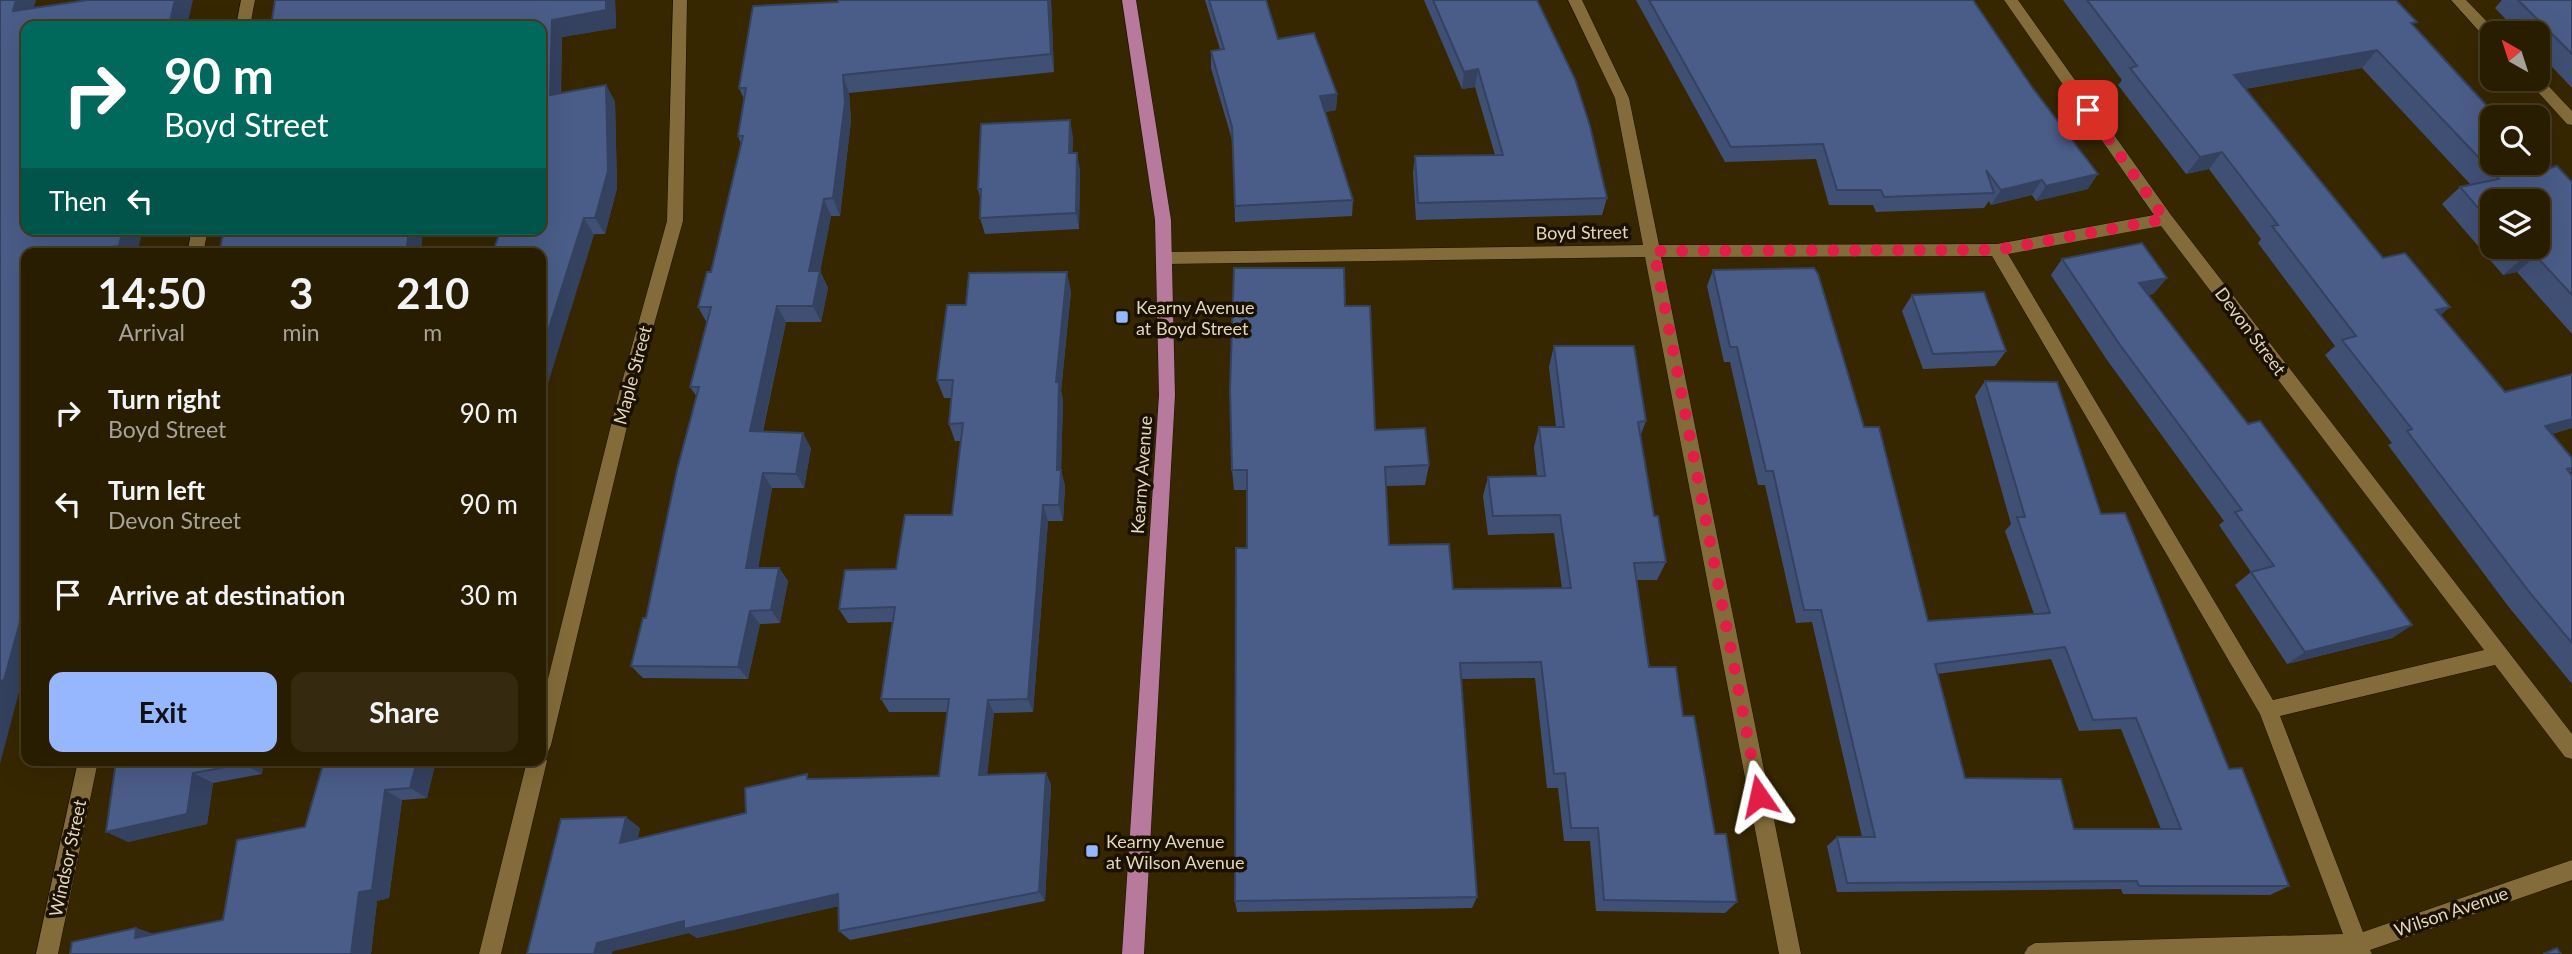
<!DOCTYPE html>
<style>
body{margin:0;font-family:Lato,sans-serif;background:#352a0f;color:#f1f3f6;height:100vh;display:flex;flex-direction:column;font-size:26px;white-space:nowrap}
*{box-sizing:border-box;margin:0}
p{font-size:23px;color:#a5a299}
.icon{flex:none;width:38px;height:38px;fill:none;stroke:currentColor;stroke-width:2;stroke-linecap:round;stroke-linejoin:round}
.map{position:relative;flex:1;overflow:hidden}
.side{position:absolute;left:21px;top:248px;width:525px;height:518px;display:flex;flex-direction:column;background:#291d00;border-radius:14px;box-shadow:0 7px 28px #0002,0 0 0 2px #453b22}
.side>*{flex:none}
.hud{position:absolute;left:21px;top:21px;width:525px;height:214px;border-radius:14px;box-shadow:0 7px 28px #0002,0 0 0 2px #453b22;background:#00695c;color:#fff;overflow:hidden}
.needle{width:46px;rotate:321deg}
.fabs{position:absolute;left:2480px;top:21px;display:grid;gap:14px}
.fabs a{display:grid;place-items:center;width:70px;height:70px;border-radius:14px;background:#291d00;box-shadow:0 7px 28px #0002,0 0 0 2px #453b22;font-size:35px}
.pin{position:absolute;display:grid;place-items:center;width:60px;height:60px;color:#fff;margin:-30px;border-radius:14px;box-shadow:0 4px 10px #0006}
.me{position:absolute;width:77px;margin:-38px;rotate:349deg;stroke-linejoin:round;filter:drop-shadow(0 0 5px #0008)}
.turn{display:flex;align-items:center;gap:24px;height:147px;padding:0 28px;font-size:32px}
.turn .icon{width:91px;height:91px;stroke-width:2.5}
.turn b{display:block;font-size:49px;line-height:60px}
.then{display:flex;align-items:center;height:66px;padding:0 28px;background:#0003;gap:14px;font-size:26px}
.eta{display:flex;justify-content:space-evenly;align-items:center;height:119px;text-align:center}
.eta b{font-size:42px;font-weight:700;line-height:49px}
.primary-button{display:flex;gap:14px;margin-top:auto;padding:14px 28px}
.primary-button a{flex:1;height:80px;border-radius:14px;background:#96b6fd;color:#111;font-size:28px;font-weight:700;line-height:80px;text-align:center}
.primary-button a+a{background:#352a0f;color:#f1f3f6}
ul{padding:0;list-style:none}
li{display:flex;align-items:center;gap:21px;height:91px;padding:0 28px}
li div{flex:1}
li b{display:block;font-size:26px}
li em{font-style:normal}
.map>svg:first-child{display:block}
</style>
<div class="map">
<svg width="2572" height="954" viewBox="0 0 2572 954">
<rect width="100%" height="100%" fill="#372700"/>
<g fill="none" stroke-linecap="round" stroke-linejoin="round">
<g stroke="#1b1000" stroke-width="1">
<g id="street">
<polygon points="241,0 255,0 250,26 236,26"/>
<polygon points="673,0 687,0 683,221 636,389 551,745 548,752 542,754 547,761 501,954 479,954 527,761 541,761 541,707 620,389 667,221"/>
<path d="M1568,0H1582L1629,98L1659,245L1997,244L2154,215L2004,0H2018L2171,215L2572,734V759L2565,757L2495,665L2280,716L2363,932L2572,860V880L2370,950L2372,954H2024L2028,947L2035,943L2343,934L2260,714L1992,256L1661,257L1801,954H1779L1645,257L1165,264L1157,258L1165,252L1643,245L1615,98ZM2161,226L2484,650L2273,700L2008,254Z"/>
<polygon points="2451,0 2466,0 2497,32 2492,33 2492,41 2487,40"/>
<polygon points="2538,75 2572,111 2572,125 2567,124 2526,79 2538,79"/>
<polygon points="192,229 208,229 203,254 187,254"/>
<polygon points="78,761 98,761 58,954 36,954"/>
</g>
</g>
<g stroke="#1b1000" stroke-width="1">
<polygon id="primary" points="1122,0 1136,0 1171,220 1175,395 1144,954 1122,954 1159,395 1155,220"/>
</g>
<use href="#street" fill="#836c3a" fill-rule="evenodd"/>
<use href="#primary" fill="#b77a9c" fill-rule="evenodd"/>
</g>
<g fill="#405075" fill-rule="evenodd">
<polygon points="275,0 615,0 616,28 562,37 561,93 606,85 615,102 617,188 605,234 499,236 494,229 541,229 541,26"/>
<polygon points="838,0 1051,0 1054,72 849,93 851,120 840,216 831,216 820,271 828,288 821,322 786,322 763,431 811,448 804,488 772,488 758,568 779,568 788,581 780,623 760,624 748,679 643,678 631,666 646,618 697,397 690,387 707,323 698,307 711,272 741,144 738,136 744,99 739,88 838,2"/>
<polygon points="1205,0 1266,0 1278,39 1337,94 1336,110 1325,112 1353,200 1352,216 1235,222 1233,143 1211,68 1211,51 1220,49"/>
<polygon points="1424,0 1537,0 1607,198 1602,215 1416,220 1413,173 1415,156 1495,155 1475,87 1462,89"/>
<polygon points="1636,0 1973,0 2088,189 2036,201 2032,195 1991,205 1989,201 1984,208 1876,212 1873,205 1829,205 1816,159 1725,162"/>
<path d="M2063,0H2396L2414,26L2488,107L2550,168L2572,182V334L2517,272L2503,275L2442,204L2460,187L2471,185L2362,68L2245,89L2383,258L2450,307L2440,315L2505,392L2572,428L2552,434L2572,471L2570,473L2572,476V684L2508,606L2388,445L2392,443L2325,355L2335,346L2258,243L2261,239L2209,169L2186,174L2118,85L2122,80ZM2492,201L2538,247H2492Z"/>
<polygon points="2502,0 2572,0 2572,88 2538,52 2538,33 2519,33 2495,8"/>
<polygon points="1073,137 1072,153 1080,170 1079,229 985,234 980,218 981,201 978,189"/>
<polygon points="2062,259 2167,278 2153,294 2148,295 2248,424 2412,625 2392,638 2287,664 2235,585 2251,572 2219,525 2224,521 2107,360 2051,275"/>
<path d="M1713,270L1864,427L1928,621L2034,614L2005,531L2011,524L1975,396L1985,381L2101,514L2289,886L2270,895L2123,894L2121,889L1837,892L1827,846L1837,837H1862L1812,622L1796,623L1765,485H1758L1730,362H1724L1707,286ZM2051,659L2079,731L2121,729L2161,829H2074L1965,778L1937,674Z"/>
<polygon points="1071,291 1061,391 1063,399 1061,471 1065,486 1063,521 1048,521 1033,712 994,713 987,774 1046,773 1051,785 1045,901 850,940 839,931 839,906 697,938 689,933 613,951 640,828 638,839 746,813 811,779 939,776 948,712 889,712 881,699 893,622 848,623 839,609 896,569 952,515 961,441 955,441 949,424 951,398 944,398 937,380 966,305"/>
<polygon points="1912,295 2006,351 1995,366 1923,369 1902,311"/>
<polygon points="1345,306 1375,430 1429,465 1425,485 1386,486 1389,545 1453,589 1562,588 1554,533 1488,535 1483,496 1488,477 1537,476 1534,447 1539,427 1556,427 1549,367 1554,346 1646,421 1640,437 1654,516 1666,562 1657,580 1636,580 1649,667 1683,716 1715,834 1737,902 1725,913 1596,911 1590,841 1564,841 1558,788 1547,788 1535,678 1461,679 1477,897 1472,908 1237,912 1235,901 1247,548 1247,490 1234,490 1232,470"/>
<polygon points="116,761 263,761 262,774 213,783 207,824 128,842"/>
<polygon points="436,761 427,798 402,800 389,898 377,901 371,954 70,954 136,928 153,934 223,920 305,827"/>
</g>
<g fill="#34415f">
<polygon points="16,0 36,0 29,26 13,11"/>
<polygon points="175,0 193,0 187,26 169,26"/>
<polygon points="606,0 615,0 616,28 562,37 560,112 550,95 552,20"/>
<polygon points="1048,0 1051,0 1054,72 1051,54"/>
<polygon points="2377,50 2362,68 2221,93 2234,75"/>
<polygon points="1478,69 1475,87 1462,89 1464,72"/>
<polygon points="843,75 849,93 851,120 840,216 833,198"/>
<polygon points="606,85 615,102 617,188 605,234 595,218"/>
<polygon points="1337,94 1336,110 1320,113 1320,96"/>
<polygon points="1070,120 1073,137 1072,170 1069,153"/>
<polygon points="2222,152 2209,169 2186,174 2200,157"/>
<polygon points="1077,153 1080,170 1079,229 1076,213"/>
<polygon points="2098,174 2088,189 2036,201 2046,186"/>
<polygon points="2042,180 2032,195 1991,205 2001,190"/>
<polygon points="824,199 831,216 817,288 809,271"/>
<polygon points="584,218 594,235 541,406 541,353"/>
<polygon points="123,229 143,229 137,254 105,254 106,248"/>
<polygon points="409,229 423,229 421,254 406,254"/>
<polygon points="2536,256 2517,272 2503,275 2522,259"/>
<polygon points="820,271 828,288 821,322 813,306"/>
<polygon points="1067,272 1071,291 1061,391 1063,399 1061,471 1065,486 1063,521 1059,505 1057,470 1056,382"/>
<polygon points="2167,278 2153,294 2126,299 2139,283"/>
<polygon points="777,306 786,322 759,446 750,431"/>
<polygon points="2450,307 2432,323 2436,310"/>
<polygon points="2572,419 2572,428 2525,441 2545,426"/>
<polygon points="803,433 811,448 804,488 796,474"/>
<polygon points="763,473 772,488 756,582 746,568"/>
<polygon points="1043,505 1048,521 1033,712 1028,699"/>
<polygon points="779,568 788,581 780,623 771,610"/>
<polygon points="26,600 26,687 25,691 19,692 0,764 0,681"/>
<polygon points="750,611 760,624 748,679 738,667"/>
<polygon points="2412,625 2392,638 2287,664 2305,652"/>
<polygon points="988,700 994,713 986,787 979,775"/>
<polygon points="243,761 263,761 262,774 243,764"/>
<polygon points="417,761 436,761 427,798 410,788"/>
<polygon points="193,773 213,783 207,824 128,842 106,832"/>
<polygon points="1046,773 1051,785 1045,901 1039,892"/>
<polygon points="385,790 402,800 389,898 377,901 371,954 351,954 359,892"/>
<polygon points="626,817 640,828 635,853 620,843"/>
<polygon points="838,894 848,904 697,938 689,933 613,951 612,954 594,954 597,943 684,921"/>
<polygon points="136,928 159,936 135,938"/>
</g>
<g fill="#4a5d88" stroke="#34415f" stroke-width="2" fill-rule="evenodd">
<polygon points="0,0 16,0 13,11 88,0 175,0 169,26 26,26 26,229 123,229 119,246 106,248 105,254 26,254 26,600 4,680 0,681"/>
<polygon points="275,0 606,0 606,10 552,20 550,95 606,85 608,171 595,218 584,218 541,353 541,254 492,254 501,229 541,229 541,26 271,26"/>
<polygon points="838,0 1048,0 1051,54 843,75 845,102 833,198 824,199 809,271 820,271 813,306 777,306 750,431 803,433 796,474 763,473 746,568 779,568 771,610 750,611 738,667 631,666 643,618 646,618 677,470 699,387 690,387 711,307 698,307 707,272 711,272 743,136 738,136 746,88 739,88 753,6 838,2"/>
<polygon points="1209,0 1266,0 1278,39 1314,33 1337,94 1320,96 1353,200 1235,206 1232,127 1211,51 1224,49"/>
<polygon points="1433,0 1537,0 1575,79 1590,126 1607,198 1418,203 1415,156 1503,155 1478,69 1464,72"/>
<polygon points="1649,0 1973,0 2032,87 2098,174 2046,186 2042,180 2001,190 1986,170 1994,193 1884,197 1881,190 1837,190 1823,144 1731,147"/>
<polygon points="2087,0 2396,0 2417,22 2411,23 2488,107 2491,106 2502,117 2492,117 2492,163 2538,163 2538,155 2550,168 2557,166 2572,182 2572,295 2536,256 2522,259 2511,247 2538,247 2538,201 2492,201 2492,224 2460,187 2499,179 2377,50 2234,75 2383,258 2405,253 2450,307 2436,310 2505,392 2572,374 2572,419 2545,426 2572,458 2572,468 2567,469 2572,476 2572,643 2530,593 2407,431 2412,429 2342,340 2356,336 2272,226 2278,225 2222,152 2200,157 2130,68 2137,66"/>
<polygon points="2518,0 2572,0 2572,54"/>
<polygon points="1070,120 1069,153 1077,153 1076,213 980,218 981,189 978,189 981,124"/>
<polygon points="224,229 409,229 406,254 219,254"/>
<polygon points="2142,243 2167,278 2139,283 2248,424 2260,421 2412,625 2305,652 2251,572 2274,566 2235,512 2242,510 2120,345 2062,259"/>
<polygon points="1234,268 1344,268 1345,306 1370,306 1375,430 1425,428 1429,465 1385,467 1389,545 1449,544 1453,589 1571,588 1560,515 1493,516 1488,477 1545,476 1539,427 1564,427 1554,346 1634,346 1646,421 1638,422 1654,516 1658,516 1666,562 1634,563 1649,667 1676,667 1683,716 1694,716 1715,834 1726,834 1737,902 1604,900 1598,828 1571,828 1565,773 1554,774 1541,662 1460,663 1477,897 1235,901 1236,548 1247,548 1247,470 1232,470 1230,389"/>
<path d="M1814,268L1818,274L1864,427H1879L1928,621L2050,613L2017,517H2025L1985,381L2057,382L2101,514L2125,513L2229,769L2242,768L2289,886H2139L2137,881L1847,883L1837,837H1875L1821,610H1804L1773,471H1766L1737,347H1730L1713,270ZM2065,647L2093,720L2136,718L2181,829H2074L2061,779L1965,778L1935,664Z"/>
<polygon points="1067,272 1056,382 1059,382 1057,470 1061,470 1059,505 1043,505 1028,699 988,700 979,775 1046,773 1039,892 839,931 838,894 684,929 684,921 597,943 594,954 527,954 561,819 626,817 620,843 746,813 745,788 807,774 807,779 939,776 949,699 881,699 895,607 839,609 845,570 896,569 905,515 952,515 963,423 949,424 953,380 937,380 947,305 966,305 969,273"/>
<polygon points="1984,292 2006,351 1933,354 1912,295"/>
<polygon points="116,761 243,761 243,764 193,773 187,814 106,832"/>
<polygon points="324,761 417,761 410,788 385,790 372,890 359,892 351,954 70,954 72,942 136,928 135,938 223,920 237,840 305,827"/>
<polygon points="2557,948 2561,954 2543,954"/>
</g>
<g fill="none" stroke-linecap="round" stroke-linejoin="round">
<polyline stroke="#e11d48" stroke-width="12" stroke-dasharray="0 21.6" points="1759,796 1654,251 1997,250 2165,219 2088,110"/>
</g>
<g fill="#96b6fd" stroke="#1a1100" stroke-width="2.5">
<rect x="1115" y="310" width="14" height="14" rx="3.5"/>
<rect x="1085" y="844" width="14" height="14" rx="3.5"/>
</g>
<g text-anchor="middle" dominant-baseline="central" stroke-width="7" stroke-linejoin="round" paint-order="stroke">
<g font-size="18" fill="#e2d6bc" stroke="#1a1100">
<text transform="translate(1582 232) rotate(-1)">Boyd Street</text>
<text transform="translate(2251 331) rotate(53)">Devon Street</text>
<text transform="translate(632 375) rotate(-75)">Maple Street</text>
<text transform="translate(1141 475) rotate(-86)">Kearny Avenue</text>
<text transform="translate(67 858) rotate(-78)">Windsor Street</text>
<text transform="translate(2451 911) rotate(-19)">Wilson Avenue</text>
</g>
<g font-size="18" fill="#e2d6bc" stroke="#1a1100" text-anchor="start">
<text x="1136" y="307">Kearny Avenue<tspan x="1136" dy="21">at Boyd Street</tspan></text>
<text x="1106" y="841">Kearny Avenue<tspan x="1106" dy="21">at Wilson Avenue</tspan></text>
</g>
</g>
</svg>
<div class="fabs">
<a><svg class="needle" viewBox="-14 -14 28 28"><path d="M0-13l5 13h-10z" fill="#e53935"/><path d="M0 13l5-13h-10z" fill="#a5a299"/></svg></a>
<a><svg class="icon" aria-label="search" viewBox="0 0 24 24"><circle cx="10" cy="10" r="6"/><path d="M15 15l6 6"/></svg></a>
<a><svg class="icon" aria-label="layers" viewBox="0 0 24 24"><path d="M12 4l9 5-9 5-9-5zM3 14l9 5 9-5"/></svg></a>
</div>
<div class="pin" style="left:2088px;top:110px;background:#d93025"><svg class="icon" aria-label="arrive" viewBox="0 0 24 24"><path d="M6 21V4h12l-3 4 3 4H6"/></svg></div>
<svg class="me" style="left:1759px;top:796px" viewBox="-20 -20 40 40"><path d="M0-17L14 15 0 8-14 15z" fill="#e11d48" stroke="#fff" stroke-width="4"/></svg>
<div class="hud">
<div class="turn"><svg class="icon" aria-label="right" viewBox="0 0 24 24"><path d="M7 20v-9h11M14 6l5 5-5 5"/></svg><div><b>90 m</b>Boyd Street</div></div>
<div class="then">Then<svg class="icon" aria-label="left" viewBox="0 0 24 24"><path d="M17 20v-9H6M10 6l-5 5 5 5"/></svg></div>
</div>
<section class="side">
<div class="eta">
<div><b>14:50</b><p>Arrival</p></div>
<div><b>3</b><p>min</p></div>
<div><b>210</b><p>m</p></div>
</div>
<ul>
<li><svg class="icon" aria-label="right" viewBox="0 0 24 24"><path d="M7 20v-9h11M14 6l5 5-5 5"/></svg><div><b>Turn right</b><p>Boyd Street</p></div><em>90 m</em></li>
<li><svg class="icon" aria-label="left" viewBox="0 0 24 24"><path d="M17 20v-9H6M10 6l-5 5 5 5"/></svg><div><b>Turn left</b><p>Devon Street</p></div><em>90 m</em></li>
<li><svg class="icon" aria-label="arrive" viewBox="0 0 24 24"><path d="M6 21V4h12l-3 4 3 4H6"/></svg><div><b>Arrive at destination</b></div><em>30 m</em></li>
</ul>
<div class="primary-button"><a>Exit</a><a>Share</a></div>
</section>
</div>
